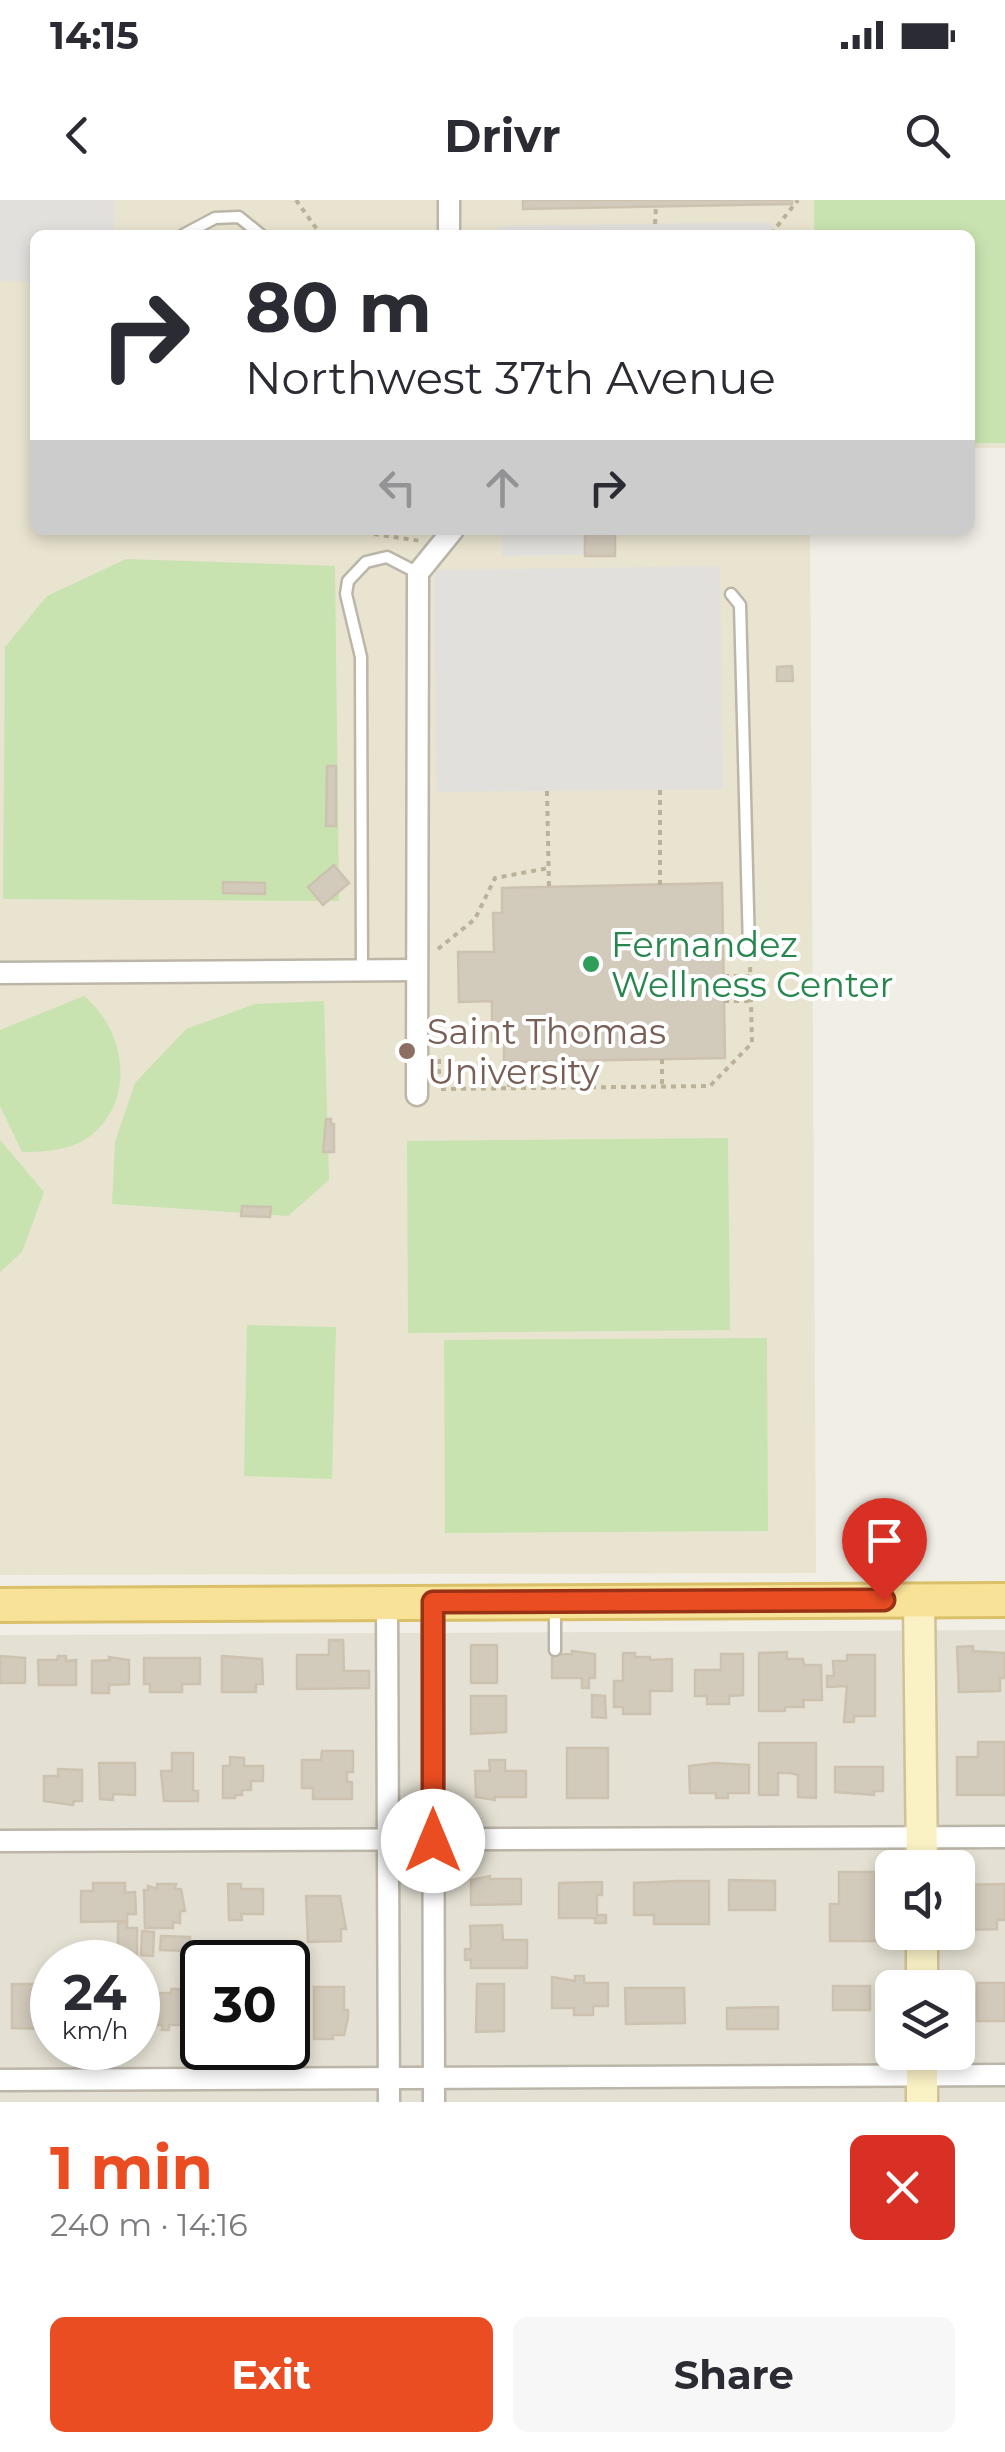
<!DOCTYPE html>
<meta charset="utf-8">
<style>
body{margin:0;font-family:Montserrat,sans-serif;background:#f7f7f7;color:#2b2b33;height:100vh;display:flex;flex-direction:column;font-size:38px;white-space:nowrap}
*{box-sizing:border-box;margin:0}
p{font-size:32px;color:#7c7c81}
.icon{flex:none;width:55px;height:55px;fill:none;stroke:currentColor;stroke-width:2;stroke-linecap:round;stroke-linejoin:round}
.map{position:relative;height:1902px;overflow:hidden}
.details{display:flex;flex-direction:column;background:#fff;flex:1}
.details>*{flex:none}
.hud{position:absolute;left:30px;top:30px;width:945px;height:305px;border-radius:15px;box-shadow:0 5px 15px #0003;background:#fff;color:#2b2b33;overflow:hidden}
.controls{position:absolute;left:875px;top:1650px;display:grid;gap:20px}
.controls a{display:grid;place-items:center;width:100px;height:100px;border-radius:15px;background:#fff;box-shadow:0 5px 15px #0003;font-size:50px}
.speed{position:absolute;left:30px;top:1740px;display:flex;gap:20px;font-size:50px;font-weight:700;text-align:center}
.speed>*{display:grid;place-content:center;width:130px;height:130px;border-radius:50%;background:#fff;box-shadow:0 5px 15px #0003;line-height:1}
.speed small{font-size:25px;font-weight:400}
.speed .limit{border:5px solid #111;border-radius:15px;background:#fff;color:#111}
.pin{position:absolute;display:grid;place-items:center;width:85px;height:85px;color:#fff;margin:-102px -42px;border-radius:50% 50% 50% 0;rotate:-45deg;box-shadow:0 0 10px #0007}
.pin .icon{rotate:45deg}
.me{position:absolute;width:110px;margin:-55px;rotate:0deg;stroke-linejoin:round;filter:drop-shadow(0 0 8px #0008)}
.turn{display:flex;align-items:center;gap:35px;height:210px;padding:0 50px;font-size:45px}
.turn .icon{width:130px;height:130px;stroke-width:2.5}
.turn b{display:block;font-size:70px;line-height:85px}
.lanes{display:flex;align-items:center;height:95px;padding:0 50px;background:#0003;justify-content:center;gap:50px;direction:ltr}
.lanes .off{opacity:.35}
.round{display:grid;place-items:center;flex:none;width:105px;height:105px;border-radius:15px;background:#f7f7f7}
.head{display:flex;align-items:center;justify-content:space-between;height:170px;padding:0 50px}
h1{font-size:60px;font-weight:700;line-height:75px;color:#ea4d22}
.primary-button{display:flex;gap:20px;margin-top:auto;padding:20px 50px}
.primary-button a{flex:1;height:115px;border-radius:15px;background:#ea4d22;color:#fff;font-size:40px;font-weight:700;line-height:115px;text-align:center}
.primary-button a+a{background:#f7f7f7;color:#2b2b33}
.status{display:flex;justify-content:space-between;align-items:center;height:70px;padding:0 50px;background:#fff;direction:ltr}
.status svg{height:28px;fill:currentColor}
header{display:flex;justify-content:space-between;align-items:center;height:130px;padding:0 50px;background:#fff;font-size:45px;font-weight:700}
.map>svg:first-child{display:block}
</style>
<div class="status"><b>14:15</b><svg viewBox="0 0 49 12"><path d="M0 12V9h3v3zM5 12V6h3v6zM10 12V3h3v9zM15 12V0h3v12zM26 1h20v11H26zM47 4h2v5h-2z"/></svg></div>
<header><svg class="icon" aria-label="back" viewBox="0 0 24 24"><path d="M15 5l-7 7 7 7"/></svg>Drivr<svg class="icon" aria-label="search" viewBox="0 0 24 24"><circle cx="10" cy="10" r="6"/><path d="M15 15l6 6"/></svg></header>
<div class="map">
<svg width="1005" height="1902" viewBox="0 0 1005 1902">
<rect width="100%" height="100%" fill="#f1eee5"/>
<path fill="#e4e0d3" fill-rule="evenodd" d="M1005,1430V1902H0V1435ZM892,1668H958V1732H892ZM52,1762H138V1848H52ZM202,1762H288V1848H202ZM892,1788H958V1852H892Z"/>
<polygon fill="#e9e4cf" points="0,0 1005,0 1005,248 970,248 970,35 35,35 35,330 810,330 816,1373 0,1375"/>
<g fill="#c8e3b0">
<polygon points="814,0 1005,0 1005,243 970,243 970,35 814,35"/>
<polygon points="126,359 335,366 339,701 3,699 5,447 47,396"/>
<path d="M84,796C123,828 136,892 97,930C77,950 48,952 22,952L0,906V830Z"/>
<polygon points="324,801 329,980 288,1016 112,1004 115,942 135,883 186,829 255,804"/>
<polygon points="728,938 730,1130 408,1133 407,941"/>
<polygon points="0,940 44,992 22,1052 0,1072"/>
<polygon points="247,1125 336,1127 332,1279 244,1276"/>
<polygon points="767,1138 768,1331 445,1333 444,1140"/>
</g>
<g fill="#e2e0dd">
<polygon points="0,0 114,0 115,35 35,35 35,82 0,81"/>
<polygon points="771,22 771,35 498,35 497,26"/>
<polygon points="501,330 586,330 586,355 502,356"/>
<polygon points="720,366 723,589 436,592 435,370"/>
</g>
<g fill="#d2cabb" stroke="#ccc2af" stroke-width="2.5">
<polygon points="523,0 792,0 792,4 523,9"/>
<rect x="585" y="330" width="30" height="26"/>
<polygon points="792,466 793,481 777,481 777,467"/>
<polygon points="327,566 336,566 336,626 326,626"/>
<polygon points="334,665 349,683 323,705 308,687"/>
<polygon points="223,682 265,683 265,694 223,693"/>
<polygon points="722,683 725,858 504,862 504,841 492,841 492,801 459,802 458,752 494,752 493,713 502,713 502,688"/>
<polygon points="326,919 331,919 331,924 334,924 334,952 323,952"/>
<polygon points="242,1006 271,1007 270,1017 241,1016"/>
<polygon points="329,1440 343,1440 344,1471 369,1471 369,1488 297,1489 297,1455 329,1455"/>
<rect x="471" y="1445" width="26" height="38"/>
<polygon points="973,1446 973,1451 1005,1453 1005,1478 1000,1478 1000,1491 959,1492 957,1447"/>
<polygon points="572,1451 595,1454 595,1478 589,1478 589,1488 582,1488 582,1478 552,1478 552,1455 572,1454"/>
<polygon points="787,1452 787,1459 803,1459 804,1465 821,1465 822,1500 803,1500 804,1507 785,1507 785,1511 759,1511 759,1453"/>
<polygon points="623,1453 635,1453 635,1457 650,1457 650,1460 672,1459 672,1491 650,1491 650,1514 623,1514 623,1507 614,1507 614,1481 623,1481"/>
<polygon points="721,1454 743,1454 743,1495 729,1496 729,1504 707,1504 707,1496 695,1496 695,1470 721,1470"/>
<polygon points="847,1455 875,1455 875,1516 854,1516 854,1522 844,1522 847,1486 827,1487 827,1476 834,1476 833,1461 847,1461"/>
<polygon points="0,1456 25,1458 25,1483 0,1483"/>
<polygon points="58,1456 66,1456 66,1461 76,1460 76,1485 39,1485 38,1460 57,1460"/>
<polygon points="222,1456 262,1459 263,1484 256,1484 256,1492 222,1492"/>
<polygon points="109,1457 129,1460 129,1484 109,1485 109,1493 92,1493 92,1461 110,1460"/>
<polygon points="144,1458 200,1458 200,1484 182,1484 182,1492 150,1492 150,1484 144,1484"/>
<polygon points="592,1495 605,1496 606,1518 592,1517"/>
<polygon points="471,1496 506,1496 506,1532 471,1534"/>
<polygon points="978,1542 1005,1542 1005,1595 957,1595 957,1557 978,1557"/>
<polygon points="759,1543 816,1543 816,1598 798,1597 798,1575 790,1573 778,1573 778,1595 759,1595"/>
<rect x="567" y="1548" width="41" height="50"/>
<polygon points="322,1551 353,1551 353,1572 347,1572 347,1582 352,1582 352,1599 313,1599 313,1588 302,1588 302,1560 321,1560"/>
<polygon points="172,1553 193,1553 193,1591 198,1591 198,1601 164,1601 161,1571 172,1571"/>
<polygon points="230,1557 244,1558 244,1566 263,1566 263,1581 251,1581 251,1590 242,1590 242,1595 235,1595 235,1598 223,1598 223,1566 230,1566"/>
<polygon points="489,1560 505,1560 505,1571 526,1571 526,1597 495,1597 495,1600 476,1597 475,1571 490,1571"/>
<polygon points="99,1563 135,1563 135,1595 113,1594 113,1600 100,1599"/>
<polygon points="714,1563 749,1565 749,1593 728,1593 728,1598 716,1598 716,1593 690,1593 689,1566"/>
<polygon points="835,1567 883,1567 883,1591 874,1591 874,1595 835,1592"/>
<polygon points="58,1569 82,1570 82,1601 74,1601 73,1605 44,1601 44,1576 58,1576"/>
<polygon points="839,1672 875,1672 876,1741 830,1741 830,1704 839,1704"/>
<polygon points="490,1676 490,1679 521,1679 521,1704 471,1705 471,1680"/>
<polygon points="729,1680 775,1681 775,1710 729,1710"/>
<polygon points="678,1681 709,1681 709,1724 654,1724 654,1715 634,1715 634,1683"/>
<polygon points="602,1682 602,1695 597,1695 597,1715 606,1715 606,1723 595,1723 595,1718 559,1718 559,1683"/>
<polygon points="93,1683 125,1683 125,1693 135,1692 136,1714 127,1714 127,1721 81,1722 81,1691 93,1691"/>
<polygon points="157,1684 176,1684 175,1689 181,1689 185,1711 180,1711 180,1723 173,1722 173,1728 145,1728 144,1690 148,1690 148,1686 157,1689"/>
<polygon points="228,1684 241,1684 241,1689 263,1689 263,1714 241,1714 242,1720 229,1720"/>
<polygon points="1005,1684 1005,1720 997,1720 997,1729 966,1730 966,1720 959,1720 958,1685"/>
<polygon points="306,1696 340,1696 346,1729 341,1729 341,1741 308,1742"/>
<polygon points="118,1722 127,1722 127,1728 137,1728 137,1755 118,1755"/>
<polygon points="502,1725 503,1740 527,1740 527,1768 471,1768 471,1760 465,1760 465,1749 471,1749 470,1726"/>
<polygon points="142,1731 154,1732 153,1756 141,1755"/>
<polygon points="161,1736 190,1737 190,1751 160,1750"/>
<polygon points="575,1776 584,1776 584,1783 608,1783 608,1806 593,1806 593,1815 574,1815 574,1808 552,1808 552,1777 575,1781"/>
<rect x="977" y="1783" width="28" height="38"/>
<polygon points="12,1784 52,1784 52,1822 48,1822 47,1829 12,1828"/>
<polygon points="477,1784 504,1784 504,1831 476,1832"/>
<rect x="833" y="1786" width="37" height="24"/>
<polygon points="314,1787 344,1787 344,1810 348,1810 348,1818 344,1835 333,1835 333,1839 314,1839"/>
<polygon points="625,1788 684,1788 685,1823 626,1824"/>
<polygon points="171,1789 191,1789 191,1805 181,1805 184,1825 169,1825 169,1830 162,1830 162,1825 157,1825 157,1809 147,1810 147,1793 171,1793"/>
<polygon points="778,1807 778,1829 727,1829 727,1808"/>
</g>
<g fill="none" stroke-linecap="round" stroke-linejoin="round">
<g stroke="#bcb6a8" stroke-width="15">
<g id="lane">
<polyline points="183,35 215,18 239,17 261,35"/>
<polyline points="731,394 740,405 749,748"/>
<polyline points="362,770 361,457 346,394 348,381 366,362 387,357 418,373"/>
<polyline points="555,1407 555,1450"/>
</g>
</g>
<g stroke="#bcb6a8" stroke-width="25">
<g id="street">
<polyline points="449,35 449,0"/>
<polyline points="0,773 417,770"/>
<polyline points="417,895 418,373 453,330"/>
<polyline points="433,1402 434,1902"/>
<polyline points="387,1403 389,1902"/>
<polyline points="0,1641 1005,1637"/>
<polyline points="0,1880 1005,1875"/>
</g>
</g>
<g stroke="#cec297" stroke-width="35">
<g id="secondary">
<polyline points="919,1400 922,1668"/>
<polyline points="922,1732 922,1788"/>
<polyline points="922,1852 922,1902"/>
</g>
</g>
<g stroke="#dac069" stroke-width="38">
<polyline id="primary" points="0,1405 1005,1400"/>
</g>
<g stroke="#bcb29a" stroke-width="4" stroke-dasharray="5 5" stroke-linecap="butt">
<polyline points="296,0 321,35"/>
<polyline points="655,24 656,6"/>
<polyline points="771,34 798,0"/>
<polyline points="367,330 367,333 421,341"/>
<polyline points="547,591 549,687"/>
<polyline points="660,685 660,589"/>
<polyline points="438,749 475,719 495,678 549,668"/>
<polyline points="724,776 749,776"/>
<polyline points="724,801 751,801"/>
<polyline points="439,859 439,889"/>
<polyline points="662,859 662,885"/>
<polyline points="509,887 511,862"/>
<polyline points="550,887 552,862"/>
<polyline points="441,889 710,886 752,843 750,762"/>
</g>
<use href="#lane" stroke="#fff" stroke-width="10"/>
<use href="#street" stroke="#fff" stroke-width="20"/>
<use href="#secondary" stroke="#faf1c5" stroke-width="30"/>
<use href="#primary" stroke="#f7e298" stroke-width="32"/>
</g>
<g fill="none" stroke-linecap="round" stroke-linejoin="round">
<g stroke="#983216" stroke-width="25">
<polyline id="route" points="433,1641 433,1402 884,1400"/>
</g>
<use href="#route" stroke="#ea4d22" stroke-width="18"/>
</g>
<circle fill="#2e9e5b" stroke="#fff" stroke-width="4" cx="591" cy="764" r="10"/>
<circle fill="#8d6e63" stroke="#fff" stroke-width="4" cx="407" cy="851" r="10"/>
<g text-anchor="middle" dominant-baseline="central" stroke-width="8" stroke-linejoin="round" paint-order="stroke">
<g font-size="35" fill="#27864d" stroke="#fff" text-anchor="start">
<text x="611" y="744">Fernandez<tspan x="611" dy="40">Wellness Center</tspan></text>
</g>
<g font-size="35" fill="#785e54" stroke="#fff" text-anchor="start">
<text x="427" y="831">Saint Thomas<tspan x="427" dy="40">University</tspan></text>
</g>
</g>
</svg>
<div class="controls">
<a><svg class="icon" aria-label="sound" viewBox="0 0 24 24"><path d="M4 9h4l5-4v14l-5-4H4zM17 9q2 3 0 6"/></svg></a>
<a><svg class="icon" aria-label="layers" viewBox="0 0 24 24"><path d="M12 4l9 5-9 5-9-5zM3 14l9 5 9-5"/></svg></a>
</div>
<div class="speed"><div>24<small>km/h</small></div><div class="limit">30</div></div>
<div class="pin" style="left:884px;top:1400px;background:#d93025"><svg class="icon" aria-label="arrive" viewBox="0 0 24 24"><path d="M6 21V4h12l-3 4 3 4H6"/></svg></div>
<svg class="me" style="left:433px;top:1641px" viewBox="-20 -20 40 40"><circle r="19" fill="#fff"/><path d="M0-13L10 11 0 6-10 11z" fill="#ea4d22"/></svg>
<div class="hud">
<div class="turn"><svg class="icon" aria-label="right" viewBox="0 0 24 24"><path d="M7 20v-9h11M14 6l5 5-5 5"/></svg><div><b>80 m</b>Northwest 37th Avenue</div></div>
<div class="lanes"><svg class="icon off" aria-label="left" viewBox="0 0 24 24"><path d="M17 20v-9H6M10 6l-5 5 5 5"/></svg><svg class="icon off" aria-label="ahead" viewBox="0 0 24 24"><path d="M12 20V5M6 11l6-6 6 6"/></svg><svg class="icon" aria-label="right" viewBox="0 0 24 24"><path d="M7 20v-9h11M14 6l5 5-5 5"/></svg></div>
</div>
</div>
<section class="details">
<div class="head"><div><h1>1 min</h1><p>240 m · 14:16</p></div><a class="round" style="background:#d93025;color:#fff"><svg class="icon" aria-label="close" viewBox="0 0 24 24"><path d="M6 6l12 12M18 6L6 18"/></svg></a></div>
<div class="primary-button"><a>Exit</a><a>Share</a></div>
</section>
